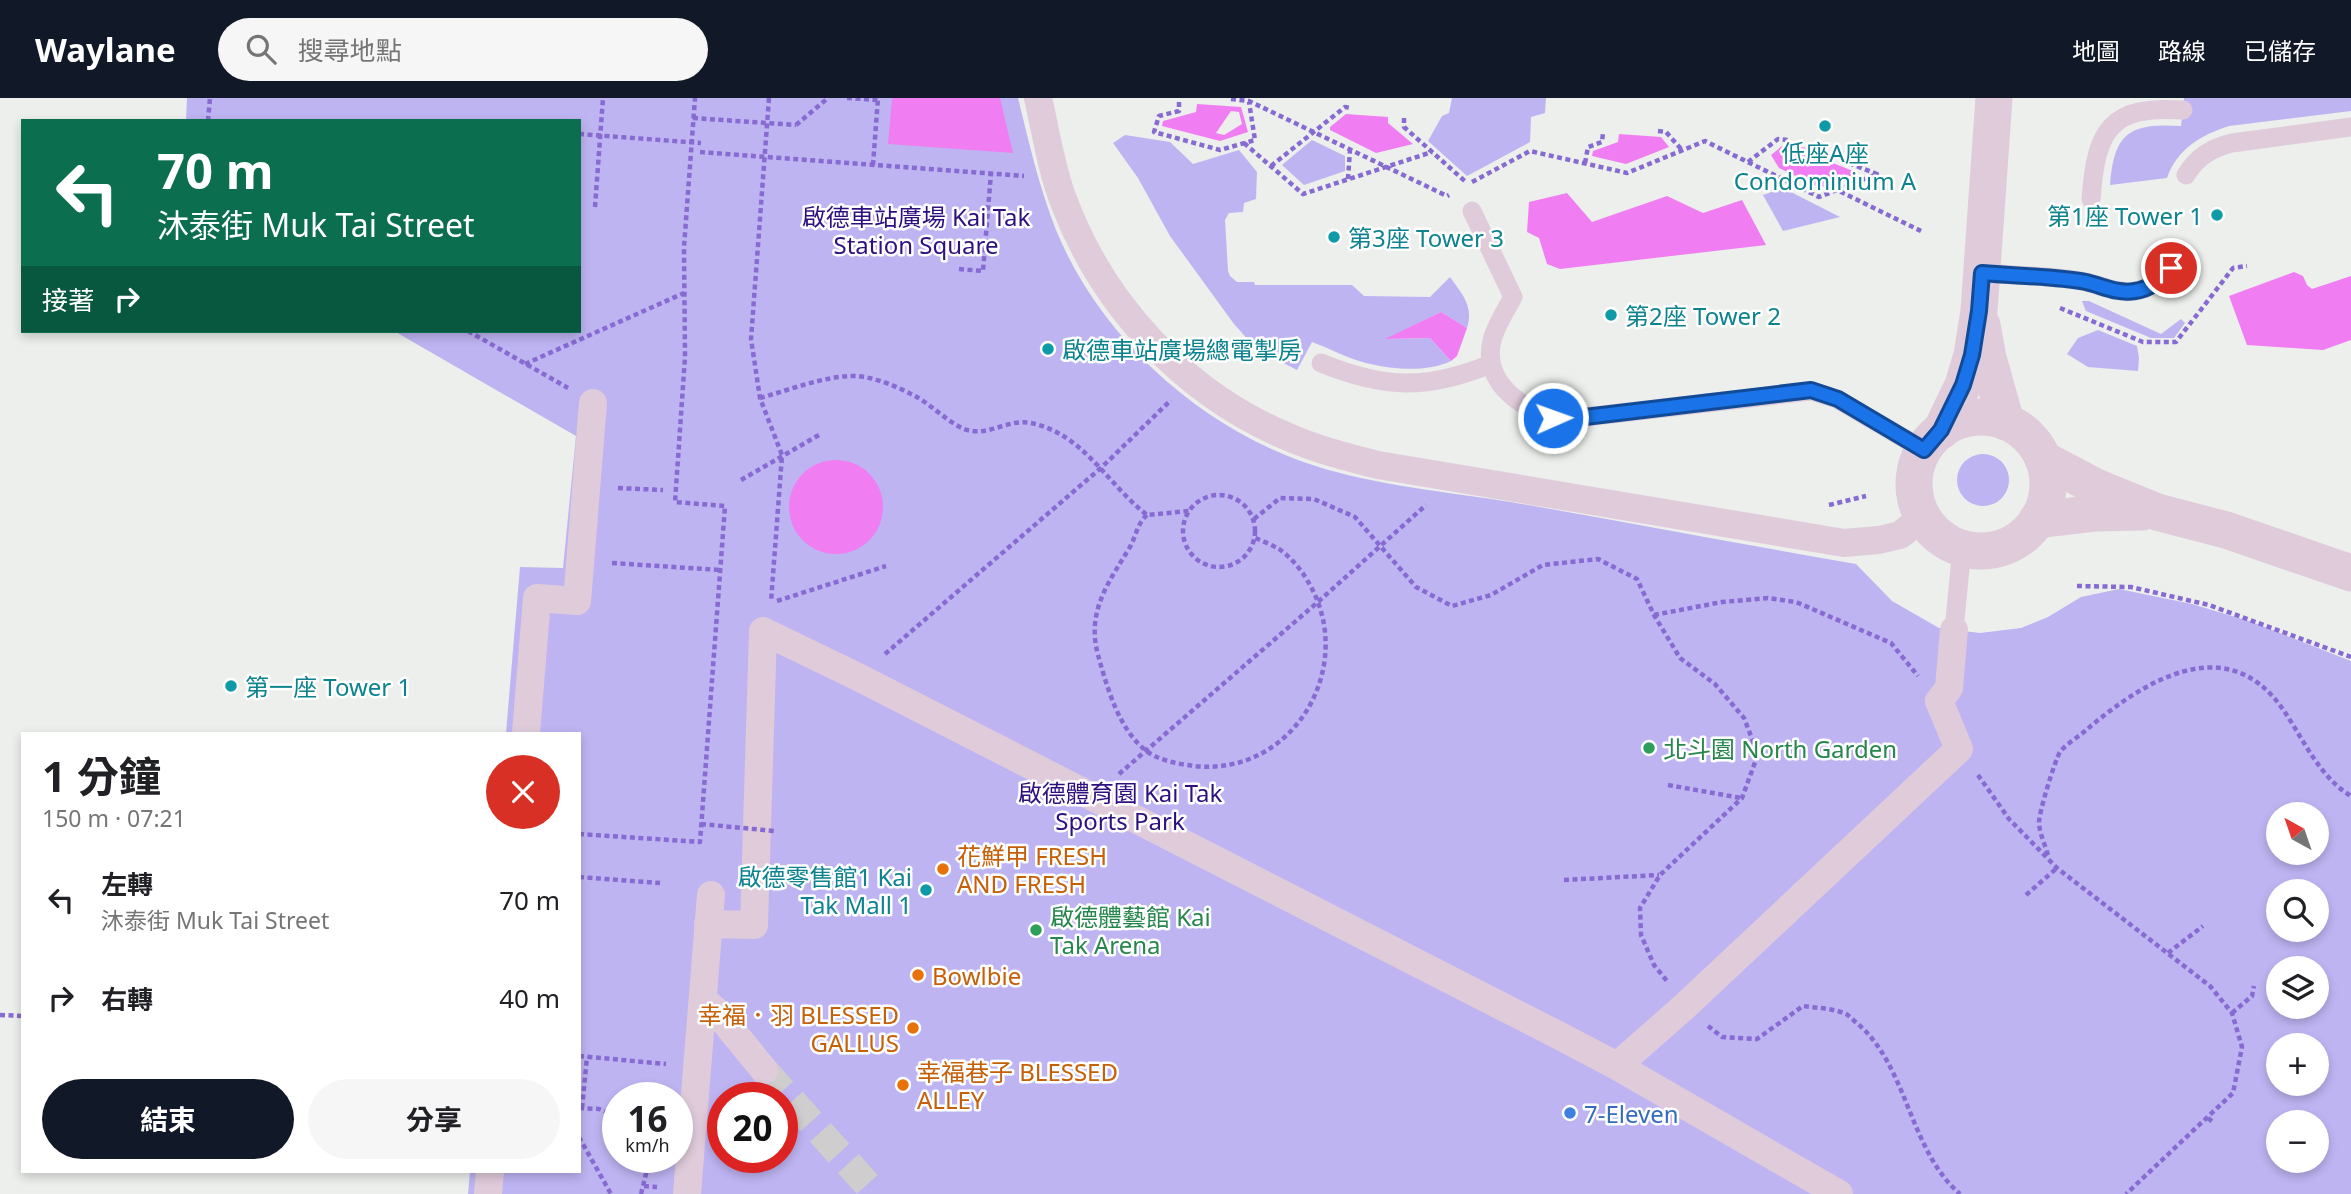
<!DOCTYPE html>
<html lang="zh-TW">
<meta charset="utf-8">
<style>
body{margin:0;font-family:"Noto Sans","Noto Sans TC",sans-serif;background:#f6f6f6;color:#202124;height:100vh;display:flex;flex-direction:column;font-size:26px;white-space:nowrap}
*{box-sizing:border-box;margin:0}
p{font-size:23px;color:#757577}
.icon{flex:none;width:38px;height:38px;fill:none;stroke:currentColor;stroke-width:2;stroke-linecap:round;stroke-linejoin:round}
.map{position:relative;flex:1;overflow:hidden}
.drawer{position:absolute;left:21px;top:634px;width:560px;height:441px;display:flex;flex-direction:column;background:#fff;border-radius:0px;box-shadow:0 4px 10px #0003}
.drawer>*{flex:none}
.guide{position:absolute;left:21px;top:21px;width:560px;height:214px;border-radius:0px;box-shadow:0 4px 10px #0003;background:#0b6e4f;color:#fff;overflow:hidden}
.needle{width:46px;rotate:320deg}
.fabs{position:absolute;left:2266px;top:704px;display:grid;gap:14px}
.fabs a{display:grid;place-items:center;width:63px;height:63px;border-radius:50%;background:#fff;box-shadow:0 4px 10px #0003;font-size:35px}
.speed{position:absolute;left:602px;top:984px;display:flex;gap:14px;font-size:35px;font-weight:700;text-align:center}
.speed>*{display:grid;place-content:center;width:91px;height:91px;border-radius:50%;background:#fff;box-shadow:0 4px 10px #0003;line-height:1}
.speed small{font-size:18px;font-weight:400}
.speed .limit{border:10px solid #d22;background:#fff;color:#111}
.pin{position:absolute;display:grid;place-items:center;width:60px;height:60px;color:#fff;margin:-30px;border:4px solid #fff;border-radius:50%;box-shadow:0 2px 7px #0007}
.me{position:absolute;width:77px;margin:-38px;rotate:88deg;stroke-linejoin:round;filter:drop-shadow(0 0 5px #0008)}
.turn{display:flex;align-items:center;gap:24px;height:147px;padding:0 21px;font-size:32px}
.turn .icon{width:91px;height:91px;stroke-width:2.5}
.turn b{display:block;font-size:49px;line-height:60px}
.then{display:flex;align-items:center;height:66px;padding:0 21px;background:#0003;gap:14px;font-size:26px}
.round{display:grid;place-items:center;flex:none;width:74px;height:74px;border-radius:37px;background:#f6f6f6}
.overview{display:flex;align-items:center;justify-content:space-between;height:119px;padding:0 21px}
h1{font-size:42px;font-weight:700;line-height:52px}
.primary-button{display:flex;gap:14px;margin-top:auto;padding:14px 21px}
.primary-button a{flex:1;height:80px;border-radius:42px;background:#111827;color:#fff;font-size:28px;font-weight:700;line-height:80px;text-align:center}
.primary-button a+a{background:#f6f6f6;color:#202124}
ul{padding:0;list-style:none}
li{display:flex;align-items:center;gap:21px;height:98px;padding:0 21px}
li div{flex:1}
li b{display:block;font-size:26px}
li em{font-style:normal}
header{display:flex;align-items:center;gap:42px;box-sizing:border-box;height:98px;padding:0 35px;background:#111827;color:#fff}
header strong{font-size:33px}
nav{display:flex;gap:38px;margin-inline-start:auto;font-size:24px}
.search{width:490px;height:63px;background:#f6f6f6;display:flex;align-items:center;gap:18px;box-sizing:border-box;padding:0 24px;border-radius:38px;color:#757577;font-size:26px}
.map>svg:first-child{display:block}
</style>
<header>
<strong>Waylane</strong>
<div class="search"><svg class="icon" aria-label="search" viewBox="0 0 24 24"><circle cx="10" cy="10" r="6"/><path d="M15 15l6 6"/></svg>搜尋地點</div>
<nav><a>地圖</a><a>路線</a><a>已儲存</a></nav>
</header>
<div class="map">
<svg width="2351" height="1096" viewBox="0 0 2351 1096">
<rect width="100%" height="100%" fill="#ecefeb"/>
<g fill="#beb4f2" fill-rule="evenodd">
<path d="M187,0H1018C1029,45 1039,89 1056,132C1102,244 1208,337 1325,371C1391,390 1460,395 1528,407C1637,426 1746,447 1856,466L1892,503L1939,530L1980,535L2021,530L2048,519L2081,499L2119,491L2192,506L2252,524L2351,563V1096H468L470,1073H579V635H506L520,469L563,470L576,338L394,233H579V23H186ZM2278,716H2317V754H2278ZM2278,793H2317V831H2278ZM2278,870H2317V908H2278ZM2278,947H2317V985H2278ZM618,999H677V1059H618ZM723,999H782V1059H723ZM2278,1024H2317V1062H2278Z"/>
<polygon points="1452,0 1546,0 1545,15 1531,19 1530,44 1467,78 1428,43 1442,18 1449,15"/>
<path d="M2184,0H2351V13L2229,28C2201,37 2177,51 2167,80L2110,87C2114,34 2130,25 2181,28Z"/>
<path d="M1125,37L1170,44L1193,66L1239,52L1257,74L1256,101L1244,105L1243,114L1229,115L1225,122L1228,173L1230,178L1237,184H1254L1255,187H1352L1364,198L1430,199L1450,179C1462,196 1474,208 1467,230L1441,214L1387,241L1430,240L1451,263C1424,276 1381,271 1353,261C1339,256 1326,249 1312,244L1297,272L1274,260L1251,245L1234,226L1170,138L1138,80L1113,45Z"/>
<polygon points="1312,42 1345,58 1345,73 1304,87 1282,67"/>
<polygon points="1783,90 1840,119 1783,133 1763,97"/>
<polygon points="2089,203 2161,236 2181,221 2185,225 2174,240 2151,240 2086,213 2082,203"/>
<polygon points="2098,232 2137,248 2139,260 2138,273 2088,269 2067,256 2078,240"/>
<circle cx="1983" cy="382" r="26"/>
</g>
<g fill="#f07df2" fill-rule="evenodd">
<polygon points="892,0 1000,0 1013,55 888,46"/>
<path d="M1197,6L1241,9L1248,34L1220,43L1162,28L1163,23L1196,14ZM1231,13L1239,14L1242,26L1224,37L1216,35Z"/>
<polygon points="1346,16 1388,19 1388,25 1413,46 1376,55 1330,32 1330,29"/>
<polygon points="1619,36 1661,39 1669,49 1626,66 1592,58 1593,53 1618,44"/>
<polygon points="1782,48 1825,51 1825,62 1858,75 1820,90 1779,70 1771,57"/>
<polygon points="1567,95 1592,124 1667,98 1703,115 1742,102 1766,147 1560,171 1547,166 1539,140 1527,134 1529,104"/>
<polygon points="2294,174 2303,178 2307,187 2312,191 2351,178 2351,242 2323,252 2247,247 2229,198"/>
<polygon points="1441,214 1467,230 1457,258 1451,263 1430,240 1385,241"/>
<circle cx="836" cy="409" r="47"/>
</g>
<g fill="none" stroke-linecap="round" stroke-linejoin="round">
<polyline stroke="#cfcdcd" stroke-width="28" stroke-dasharray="28 14" stroke-linecap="butt" points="764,972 876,1096"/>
<g stroke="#876ad2" stroke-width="4.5" stroke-dasharray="5 3.5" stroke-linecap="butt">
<polyline points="769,0 751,241 760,300 782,357 771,504"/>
<polyline points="847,0 878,2"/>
<polyline points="1231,1 1249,3 1447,98 1449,97"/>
<polyline points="1179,4 1179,13 1159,18 1154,34 1220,52 1255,42 1249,4"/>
<polyline points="1404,20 1404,29 1467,85"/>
<polyline points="208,23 210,0"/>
<polyline points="796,27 828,0"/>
<polyline points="1658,33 1666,34 1682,52"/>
<polyline points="579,36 701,45"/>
<polyline points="1244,45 1303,96 1432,54"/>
<polyline points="700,54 1024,78"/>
<polyline points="1748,64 1778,41 1788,42"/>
<polyline points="1585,65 1588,49 1602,44 1603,35"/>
<polyline points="873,67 878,0"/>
<polyline points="1271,68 1345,9 1351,10"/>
<polyline points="1348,81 1350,52"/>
<polyline points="1472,84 1530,53 1627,75 1705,43 1819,99 1837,92 1921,133"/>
<polyline points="1837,92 1877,76 1841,62 1841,52"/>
<polyline points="595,109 603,0"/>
<polyline points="959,171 983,173 991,75"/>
<polyline points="2060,210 2143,244 2176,244 2233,170 2247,168"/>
<polyline points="468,233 568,290"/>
<polyline points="525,266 684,195"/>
<path d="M760,300C789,292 819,280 849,278C871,277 896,288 915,298C932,307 946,323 964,331C987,340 1008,320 1031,325C1084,336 1107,386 1147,417L1189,413"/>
<polyline points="741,382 819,337"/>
<polyline points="618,390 663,392"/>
<circle cx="1219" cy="433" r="36"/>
<polyline points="1829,407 1866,398"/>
<path d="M1147,417C1138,424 1136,438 1130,449C1109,484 1086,513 1098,557C1107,589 1118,629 1144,651C1156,662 1178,666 1194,668C1292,679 1357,571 1310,487C1303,474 1292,460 1279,451C1272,447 1263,443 1255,440"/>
<polyline points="1254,421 1280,400 1314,401 1355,419 1416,489 1452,508 1491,497 1543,467 1598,461 1637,481 1654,517 1680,560 1715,586 1744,620 1758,656 1742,700 1660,777 1640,810 1641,837 1654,867 1667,883"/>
<polyline points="612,465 720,472"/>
<polyline points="2077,488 2131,489 2209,507 2351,559"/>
<polyline points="777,503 886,468"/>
<polyline points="1654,517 1722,504 1768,500 1796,504 1891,545 1918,578"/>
<polyline points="885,556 1102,369 1171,302"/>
<polyline points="1119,676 1319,503 1426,407"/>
<polyline points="1978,677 2009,721 2057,770 2210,888 2232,915 2242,949 2233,995 2126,1096"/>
<polyline points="1668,687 1741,700"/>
<path d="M2048,757C2045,747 2040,736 2039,726C2038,717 2055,662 2060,654C2066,646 2077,640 2085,633C2141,585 2225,530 2282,610C2303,640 2319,679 2351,698"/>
<polyline points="579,779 660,785"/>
<polyline points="1564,782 1659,777"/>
<polyline points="2026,797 2057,770"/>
<polyline points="2168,855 2203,828"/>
<polyline points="2232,915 2252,898 2254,888"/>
<polyline points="0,917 23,918"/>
<path d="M1708,928L1722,939L1757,941L1803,908C1816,910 1833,910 1846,916C1850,918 1854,923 1858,926C1908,969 1909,1052 1960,1096"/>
<polyline points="579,958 666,966"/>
<polyline points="579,1010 599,1011 618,1019"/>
<polyline points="582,1010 587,959"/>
<polyline points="2208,1020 2214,1025"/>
<polyline points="579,1039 611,1096"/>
<polyline points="644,1088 657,1089"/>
<polyline points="641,1096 647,1072 646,1059"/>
</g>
<g stroke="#e0cbdb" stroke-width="19">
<path d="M2186,77C2197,59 2211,50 2232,45L2351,29"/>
<path d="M2091,101C2096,32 2110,7 2183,12"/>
<path d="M1472,113L1513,199C1506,212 1497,226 1493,239C1478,286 1529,318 1568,321L1811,293L1837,301L1924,352"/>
<path d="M1982,175C2015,178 2054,177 2086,184C2103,188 2117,196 2135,193C2150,191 2160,182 2171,170"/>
<path d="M1321,265C1385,291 1427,292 1491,266"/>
<polyline points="1954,532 1962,450"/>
</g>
<g stroke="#e0cbdb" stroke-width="28">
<path d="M1038,0C1046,34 1051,71 1064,104C1103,207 1184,295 1286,338C1315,351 1346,359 1378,367L1844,445L1879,442L1900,437L1923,419"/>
<polyline points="526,635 537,500 577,503 593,305"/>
<polyline points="708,826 754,827 763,533 858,579 1558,937 1617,968 1839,1096"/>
<polyline points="703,902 715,912 764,972"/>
<polyline points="1617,968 1685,908 1959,651 1939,603 1949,590 1954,532"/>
<polyline points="488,1096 490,1073"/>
<polyline points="687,1096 711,797"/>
</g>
<g stroke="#e0cbdb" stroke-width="37">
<polyline points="1982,227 1988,260 2006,324"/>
<circle cx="1981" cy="386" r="67"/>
<polyline points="1941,333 1963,287 1972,257 1979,213 1994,0"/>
<polyline points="2043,361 2098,390 2157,414 2226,432 2351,475"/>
<polyline points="2037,422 2096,415 2142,414"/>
</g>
<g stroke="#876ad2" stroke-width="4.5" stroke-dasharray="5 3.5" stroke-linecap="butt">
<polyline points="693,20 796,27"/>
<polyline points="701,726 774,733"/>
<polyline points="579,736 700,744 725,408 675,404 685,259 684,149 695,0"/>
</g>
</g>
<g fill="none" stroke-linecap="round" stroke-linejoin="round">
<g stroke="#114b97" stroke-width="18">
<path id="route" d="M1553,320L1568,321L1811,292L1838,301L1924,352L1941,332L1963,287L1972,257L1979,213L1982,175C2015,178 2054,178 2086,184C2103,188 2117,196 2135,193C2150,191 2160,182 2171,170"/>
</g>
<use href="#route" stroke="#1a73e8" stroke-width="12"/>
</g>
<g fill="#0f9aa8" stroke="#fff" stroke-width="2.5">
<circle cx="1825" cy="28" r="7"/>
<circle cx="2217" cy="117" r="7"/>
<circle cx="1334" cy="139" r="7"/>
<circle cx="1611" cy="217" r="7"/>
<circle cx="1048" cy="251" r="7"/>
<circle cx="231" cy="588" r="7"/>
<circle cx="926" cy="792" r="7"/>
</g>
<g fill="#2e9e5b" stroke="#fff" stroke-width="2.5">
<circle cx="1649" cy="650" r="7"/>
<circle cx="1036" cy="832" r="7"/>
</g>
<g fill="#e8710a" stroke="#fff" stroke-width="2.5">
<circle cx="943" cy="771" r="7"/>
<circle cx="918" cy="877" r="7"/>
<circle cx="913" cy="930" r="7"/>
<circle cx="903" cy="987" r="7"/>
</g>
<circle fill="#3f7fe0" stroke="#fff" stroke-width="2.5" cx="1570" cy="1015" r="7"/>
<g text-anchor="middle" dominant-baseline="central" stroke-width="5" stroke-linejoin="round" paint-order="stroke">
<g font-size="24" fill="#0d838f" stroke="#fff" text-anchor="start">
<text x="1825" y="54" text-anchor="middle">低座A座<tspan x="1825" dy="28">Condominium A</tspan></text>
<text x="2203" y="117" text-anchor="end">第1座 Tower 1</text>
<text x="1348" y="139">第3座 Tower 3</text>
<text x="1625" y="217">第2座 Tower 2</text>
<text x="1062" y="251">啟德車站廣場總電掣房</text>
<text x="245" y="588">第一座 Tower 1</text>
<text x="912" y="778" text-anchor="end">啟德零售館1 Kai<tspan x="912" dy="28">Tak Mall 1</tspan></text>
</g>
<g font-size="24" fill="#2d0f80" stroke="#fff">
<text x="916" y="118">啟德車站廣場 Kai Tak<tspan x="916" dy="28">Station Square</tspan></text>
<text x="1120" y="694">啟德體育園 Kai Tak<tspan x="1120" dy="28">Sports Park</tspan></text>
</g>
<g font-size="24" fill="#27864d" stroke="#fff" text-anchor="start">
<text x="1663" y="650">北斗園 North Garden</text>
<text x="1050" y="818">啟德體藝館 Kai<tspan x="1050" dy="28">Tak Arena</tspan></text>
</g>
<g font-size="24" fill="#c56008" stroke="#fff" text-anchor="start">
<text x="957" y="757">花鮮甲 FRESH<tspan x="957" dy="28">AND FRESH</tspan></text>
<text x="932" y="877">Bowlbie</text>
<text x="899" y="916" text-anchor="end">幸福．羽 BLESSED<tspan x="899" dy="28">GALLUS</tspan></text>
<text x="917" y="973">幸福巷子 BLESSED<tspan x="917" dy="28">ALLEY</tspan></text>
</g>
<g font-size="24" fill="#366cbe" stroke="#fff" text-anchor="start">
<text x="1584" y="1015">7-Eleven</text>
</g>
</g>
</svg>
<div class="fabs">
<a><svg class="needle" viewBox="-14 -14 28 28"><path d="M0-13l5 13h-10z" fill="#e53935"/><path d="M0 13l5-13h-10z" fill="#757577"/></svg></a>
<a><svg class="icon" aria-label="search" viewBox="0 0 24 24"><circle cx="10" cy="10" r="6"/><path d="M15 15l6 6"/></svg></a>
<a><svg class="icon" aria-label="layers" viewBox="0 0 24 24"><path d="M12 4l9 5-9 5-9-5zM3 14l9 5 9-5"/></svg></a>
<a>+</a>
<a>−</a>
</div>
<div class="speed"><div>16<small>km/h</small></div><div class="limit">20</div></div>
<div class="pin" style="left:2171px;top:170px;background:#d93025"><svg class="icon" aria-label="arrive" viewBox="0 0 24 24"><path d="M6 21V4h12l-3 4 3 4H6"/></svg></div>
<svg class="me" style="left:1553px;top:320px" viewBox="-20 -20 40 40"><circle r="17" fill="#1a73e8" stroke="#fff" stroke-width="3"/><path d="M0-11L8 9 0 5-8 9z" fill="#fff"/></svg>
<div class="guide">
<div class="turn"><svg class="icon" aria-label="left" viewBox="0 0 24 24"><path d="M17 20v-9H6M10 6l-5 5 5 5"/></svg><div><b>70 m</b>沐泰街 Muk Tai Street</div></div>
<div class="then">接著<svg class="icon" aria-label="right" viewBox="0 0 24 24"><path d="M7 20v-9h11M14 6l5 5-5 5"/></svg></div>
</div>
<section class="drawer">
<div class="overview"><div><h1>1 分鐘</h1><p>150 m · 07:21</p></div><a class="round" style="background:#d93025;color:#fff"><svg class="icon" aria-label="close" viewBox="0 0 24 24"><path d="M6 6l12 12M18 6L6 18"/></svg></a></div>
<ul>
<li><svg class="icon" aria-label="left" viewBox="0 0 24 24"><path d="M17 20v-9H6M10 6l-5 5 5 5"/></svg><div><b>左轉</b><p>沐泰街 Muk Tai Street</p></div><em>70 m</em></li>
<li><svg class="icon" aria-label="right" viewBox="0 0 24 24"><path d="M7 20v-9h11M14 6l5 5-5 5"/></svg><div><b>右轉</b></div><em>40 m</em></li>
</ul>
<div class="primary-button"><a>結束</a><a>分享</a></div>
</section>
</div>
